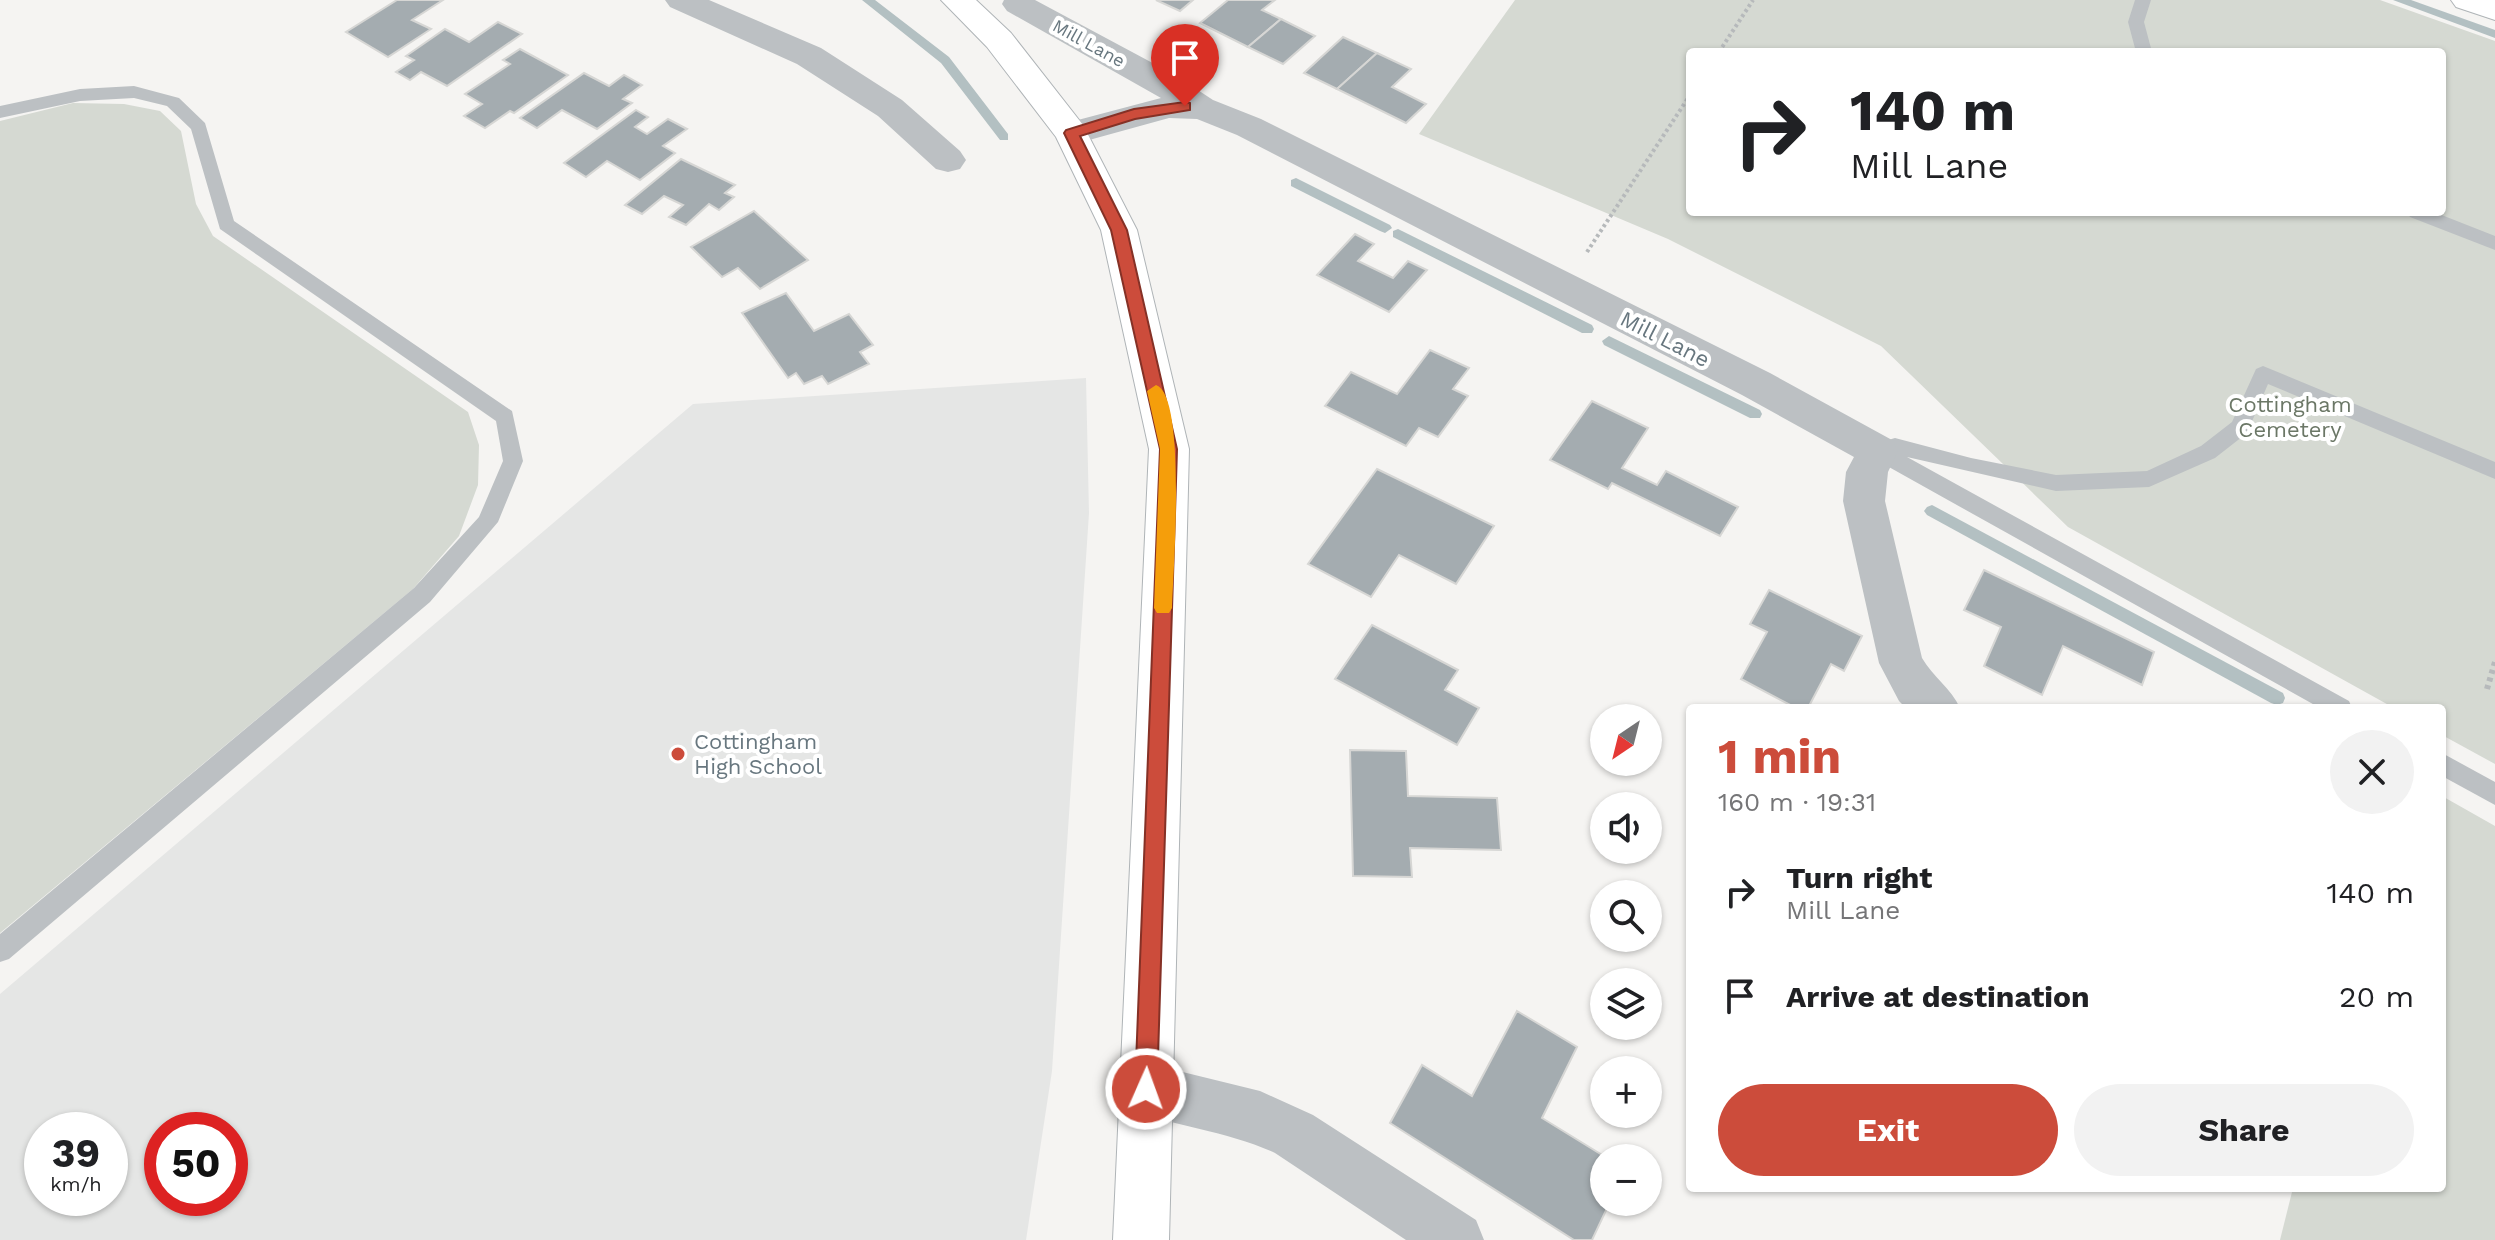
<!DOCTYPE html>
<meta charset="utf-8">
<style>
body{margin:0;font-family:"Work Sans",sans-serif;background:#f2f2f2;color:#202124;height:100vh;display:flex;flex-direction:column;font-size:30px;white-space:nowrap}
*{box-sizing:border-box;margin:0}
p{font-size:26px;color:#757577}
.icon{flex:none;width:44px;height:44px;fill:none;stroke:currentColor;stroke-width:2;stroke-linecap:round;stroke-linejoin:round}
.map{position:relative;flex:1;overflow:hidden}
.sheet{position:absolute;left:1686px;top:704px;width:760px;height:488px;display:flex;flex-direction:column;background:#fff;border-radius:8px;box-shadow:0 2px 6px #0004}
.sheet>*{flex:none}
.guide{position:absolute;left:1686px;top:48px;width:760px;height:168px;border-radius:8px;box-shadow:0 2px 6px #0004;background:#fff;color:#202124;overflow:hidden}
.needle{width:52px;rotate:215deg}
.buttons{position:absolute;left:1590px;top:704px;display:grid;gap:16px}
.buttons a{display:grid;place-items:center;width:72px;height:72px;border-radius:50%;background:#fff;box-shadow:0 2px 6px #0004;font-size:40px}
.speed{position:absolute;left:24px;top:1112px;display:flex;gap:16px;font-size:40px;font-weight:700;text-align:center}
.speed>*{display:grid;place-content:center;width:104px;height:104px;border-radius:50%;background:#fff;box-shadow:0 2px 6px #0004;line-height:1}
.speed small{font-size:20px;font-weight:400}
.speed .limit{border:12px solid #d22;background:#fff;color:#111}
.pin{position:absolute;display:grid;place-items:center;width:68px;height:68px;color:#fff;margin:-82px -34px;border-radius:50% 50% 50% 0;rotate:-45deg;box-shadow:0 0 8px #0007}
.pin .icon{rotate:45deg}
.me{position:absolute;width:88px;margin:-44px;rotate:2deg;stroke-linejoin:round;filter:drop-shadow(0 0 6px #0008)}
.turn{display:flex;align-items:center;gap:28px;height:168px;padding:0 32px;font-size:36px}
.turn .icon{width:104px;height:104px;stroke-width:2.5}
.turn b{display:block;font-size:56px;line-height:68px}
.round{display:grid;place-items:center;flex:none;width:84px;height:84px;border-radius:42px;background:#f2f2f2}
.head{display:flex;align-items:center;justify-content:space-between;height:136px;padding:0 32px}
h1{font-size:48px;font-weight:700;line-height:60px;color:#cc4c3b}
.cta{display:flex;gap:16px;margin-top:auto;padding:16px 32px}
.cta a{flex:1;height:92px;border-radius:48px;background:#cc4c3b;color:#fff;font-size:32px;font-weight:700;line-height:92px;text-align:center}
.cta a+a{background:#f2f2f2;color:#202124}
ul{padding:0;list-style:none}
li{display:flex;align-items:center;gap:24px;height:104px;padding:0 32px}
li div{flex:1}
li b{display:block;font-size:30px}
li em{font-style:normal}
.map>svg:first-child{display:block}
</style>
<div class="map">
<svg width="2495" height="1240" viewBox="0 0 2495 1240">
<rect width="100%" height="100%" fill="#f5f4f2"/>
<path fill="#e5e6e5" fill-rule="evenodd" d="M1086,378L1089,513L1052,1071L1026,1240H0V994L693,404ZM110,1130V1198H42V1130ZM162,1130H230V1198H162Z"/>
<g fill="#d5d9d2" fill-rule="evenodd">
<path d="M1515,0H2380L2495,41V764L2442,735V708H2394L2068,527L1881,346L1668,239L1419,134ZM1690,52H2442V212H1690Z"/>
<polygon points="73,103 124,104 160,111 181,131 196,204 213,236 468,412 479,445 478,485 459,536 413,589 0,933 0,121"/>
<polygon points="2442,796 2495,826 2495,1240 2280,1240 2293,1188 2442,1188"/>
</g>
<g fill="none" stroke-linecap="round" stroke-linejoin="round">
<g fill="#b3c0c2" fill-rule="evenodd">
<polygon points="862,0 875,0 949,57 1008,134 1008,140 1000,140 941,63"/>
<polygon points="2393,0 2411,0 2495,30 2495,38"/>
<polygon points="1296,178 1390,225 1392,228 1385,233 1380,231 1291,186 1291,180"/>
<polygon points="1398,229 1592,325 1594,329 1592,333 1582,333 1393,237 1393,231"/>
<polygon points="1609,336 1760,410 1762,414 1760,418 1750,418 1604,345 1602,341"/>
<polygon points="1932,505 2283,693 2285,698 2283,703 2277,705 2271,703 1927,515 1924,511 1927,507"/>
</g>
</g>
<g fill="#a4acb0" stroke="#d6d6d4" stroke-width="2">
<polygon points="397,0 443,0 412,20 431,29 388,57 346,32"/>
<polygon points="1156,0 1193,0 1180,11"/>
<polygon points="1228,0 1275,0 1262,10 1281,19 1248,47 1200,23"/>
<polygon points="1281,19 1315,36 1283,64 1248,47"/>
<polygon points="498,22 522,34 447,86 421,72 410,80 396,72 414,60 406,56 445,29 469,42"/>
<polygon points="1343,37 1377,53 1337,89 1304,73"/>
<polygon points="520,49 568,75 514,113 510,111 485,128 464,116 482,104 465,94 510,64 503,60"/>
<polygon points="1377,53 1411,69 1392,87 1426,104 1406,123 1337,89"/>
<polygon points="584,73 609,86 624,75 642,85 623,99 632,103 597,129 562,110 537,128 520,118"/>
<polygon points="636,110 648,117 635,127 647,134 668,119 687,129 663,146 675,153 640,180 607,161 586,177 564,163"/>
<polygon points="681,159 735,185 725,193 734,197 719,210 709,204 686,225 669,217 683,205 664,196 642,214 625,205"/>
<polygon points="754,211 808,260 760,289 738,268 722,277 691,247"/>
<polygon points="1355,234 1374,244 1358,261 1393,278 1408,261 1427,270 1389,312 1317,275"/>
<polygon points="786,293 814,331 849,314 873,345 860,352 869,364 828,384 822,376 804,384 796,373 788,378 742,313"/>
<polygon points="1430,350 1469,368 1453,389 1468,396 1438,437 1419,428 1406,446 1325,406 1351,372 1397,394"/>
<polygon points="1592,401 1648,428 1622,468 1657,485 1666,471 1738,507 1720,536 1612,483 1608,489 1550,460"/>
<polygon points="1377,469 1494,526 1456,584 1399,555 1371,597 1308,564"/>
<polygon points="1984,570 2154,652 2142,685 2063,646 2042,695 1984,666 2001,627 1964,610"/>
<polygon points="1769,590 1862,636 1844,671 1831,664 1808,708 1796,708 1741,679 1767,632 1750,624"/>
<polygon points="1372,625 1458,670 1445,690 1479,708 1457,745 1335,679"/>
<polygon points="1350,750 1406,751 1408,796 1497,798 1501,850 1410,848 1412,877 1353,876"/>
<polygon points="1517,1011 1577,1047 1542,1118 1607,1158 1604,1158 1604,1202 1610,1202 1592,1240 1574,1240 1390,1123 1422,1065 1472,1096"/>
</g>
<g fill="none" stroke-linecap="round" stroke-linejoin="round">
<g stroke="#afb4b7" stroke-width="2">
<g id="secondary">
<polygon points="941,0 976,0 1011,33 1083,125 1137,230 1189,449 1169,1240 1113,1240 1149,449 1101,230 1056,137 987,47"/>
<polygon points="2451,0 2495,0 2495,20 2456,7"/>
</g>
</g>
<g stroke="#b6b9bb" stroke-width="4" stroke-dasharray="3 3" stroke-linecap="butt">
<polyline points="1719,52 1753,0"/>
<polyline points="1587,252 1690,95"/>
</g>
<polyline stroke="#b6b9bb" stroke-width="6" stroke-dasharray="4 4" stroke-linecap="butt" points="2487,689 2495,662"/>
<g fill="#bcc0c3" fill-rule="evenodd">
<polygon points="2135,0 2151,0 2144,22 2152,52 2136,52 2128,22"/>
<polygon points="134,86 179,98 205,123 234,221 512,411 523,461 498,522 430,602 9,959 0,962 0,934 414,588 479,517 503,461 496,421 220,229 191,129 167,106 134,98 80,101 0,118 0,106 80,89"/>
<polygon points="2407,212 2434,212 2495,236 2495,250 2410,217"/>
<polygon points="2263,366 2495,462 2495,479 2268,384 2247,433 2215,458 2149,487 2056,491 1907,457 2349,701 2352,708 2320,708 1871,457 1868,451 1871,445 1895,438 1971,458 2056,475 2147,471 2201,446 2232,422 2256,369"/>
<polygon points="2442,753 2495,782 2495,805 2442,776"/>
</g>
<g fill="#bcc0c3" fill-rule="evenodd">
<polygon points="665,0 709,0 821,48 902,100 960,151 966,160 960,169 948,172 936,169 878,116 797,64 670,7"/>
<path d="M1004,0H1035L1175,75L1213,100L1261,119L1770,373L1892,440L1898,451L1888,472L1885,501L1922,658C1933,677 1951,688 1960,708H1906L1899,701L1879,663L1843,501L1846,472L1854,457L1742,395L1237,135L1197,119L1169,118L1071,145L1059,141L1054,133L1059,125L1161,98L1007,11L1002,4Z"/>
<path d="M1146,1063L1260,1091L1313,1115L1476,1220L1484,1240H1406L1275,1153C1228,1131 1175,1127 1127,1108L1120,1089L1127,1070Z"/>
</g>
<use href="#secondary" fill="#fff" fill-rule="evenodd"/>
</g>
<polygon fill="#cc4c3b" stroke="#853126" stroke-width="2" points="1185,102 1190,103 1190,110 1135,119 1080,136 1127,230 1177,449 1157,1089 1154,1097 1146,1100 1138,1097 1135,1089 1160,449 1111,230 1064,133 1066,130 1134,109"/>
<path fill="#f59e0b" d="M1156,385C1187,395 1173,574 1172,608L1169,613H1157L1154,608L1160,449L1147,391Z"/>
<circle fill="#cc4c3b" stroke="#fff" stroke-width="3" cx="678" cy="754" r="8"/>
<g text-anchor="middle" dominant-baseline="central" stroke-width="8" stroke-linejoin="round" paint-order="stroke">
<g font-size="18" fill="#68777f" stroke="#fff">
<text transform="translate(1089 43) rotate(29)">Mill Lane</text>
</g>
<g font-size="22" fill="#68777f" stroke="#fff">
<text transform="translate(1665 339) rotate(27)">Mill Lane</text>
</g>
<g font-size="22" fill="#6b7766" stroke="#fff">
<text x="2290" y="404">Cottingham<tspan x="2290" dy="25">Cemetery</tspan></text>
</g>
<g font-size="22" fill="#68777f" stroke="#fff" text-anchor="start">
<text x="694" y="741">Cottingham<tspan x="694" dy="25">High School</tspan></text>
</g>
</g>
</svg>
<div class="buttons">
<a><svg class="needle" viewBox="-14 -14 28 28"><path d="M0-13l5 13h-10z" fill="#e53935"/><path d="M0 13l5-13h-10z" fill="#757577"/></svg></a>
<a><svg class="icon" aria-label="sound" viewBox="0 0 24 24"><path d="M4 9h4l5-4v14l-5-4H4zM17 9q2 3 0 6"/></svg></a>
<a><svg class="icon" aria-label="search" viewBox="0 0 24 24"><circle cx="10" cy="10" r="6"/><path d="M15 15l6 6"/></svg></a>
<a><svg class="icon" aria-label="layers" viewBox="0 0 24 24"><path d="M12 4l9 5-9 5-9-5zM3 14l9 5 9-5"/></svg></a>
<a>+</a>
<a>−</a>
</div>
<div class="speed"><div>39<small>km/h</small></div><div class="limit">50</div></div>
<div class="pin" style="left:1185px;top:106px;background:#d93025"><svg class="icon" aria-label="arrive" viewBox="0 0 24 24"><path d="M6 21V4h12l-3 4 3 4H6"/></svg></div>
<svg class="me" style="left:1146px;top:1089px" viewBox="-20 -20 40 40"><circle r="17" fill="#cc4c3b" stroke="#fff" stroke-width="3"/><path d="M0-11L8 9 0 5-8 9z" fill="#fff"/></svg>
<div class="guide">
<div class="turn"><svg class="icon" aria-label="right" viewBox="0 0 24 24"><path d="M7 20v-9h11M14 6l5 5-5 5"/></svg><div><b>140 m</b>Mill Lane</div></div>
</div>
<section class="sheet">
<div class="head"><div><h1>1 min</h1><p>160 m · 19:31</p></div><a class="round"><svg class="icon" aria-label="close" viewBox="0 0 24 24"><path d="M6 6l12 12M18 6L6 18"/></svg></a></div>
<ul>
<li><svg class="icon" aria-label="right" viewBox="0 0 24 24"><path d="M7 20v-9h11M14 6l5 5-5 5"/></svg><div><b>Turn right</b><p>Mill Lane</p></div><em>140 m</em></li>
<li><svg class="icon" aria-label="arrive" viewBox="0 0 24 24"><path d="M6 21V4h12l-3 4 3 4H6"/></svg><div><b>Arrive at destination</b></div><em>20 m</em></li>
</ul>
<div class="cta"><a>Exit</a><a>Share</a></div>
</section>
</div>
